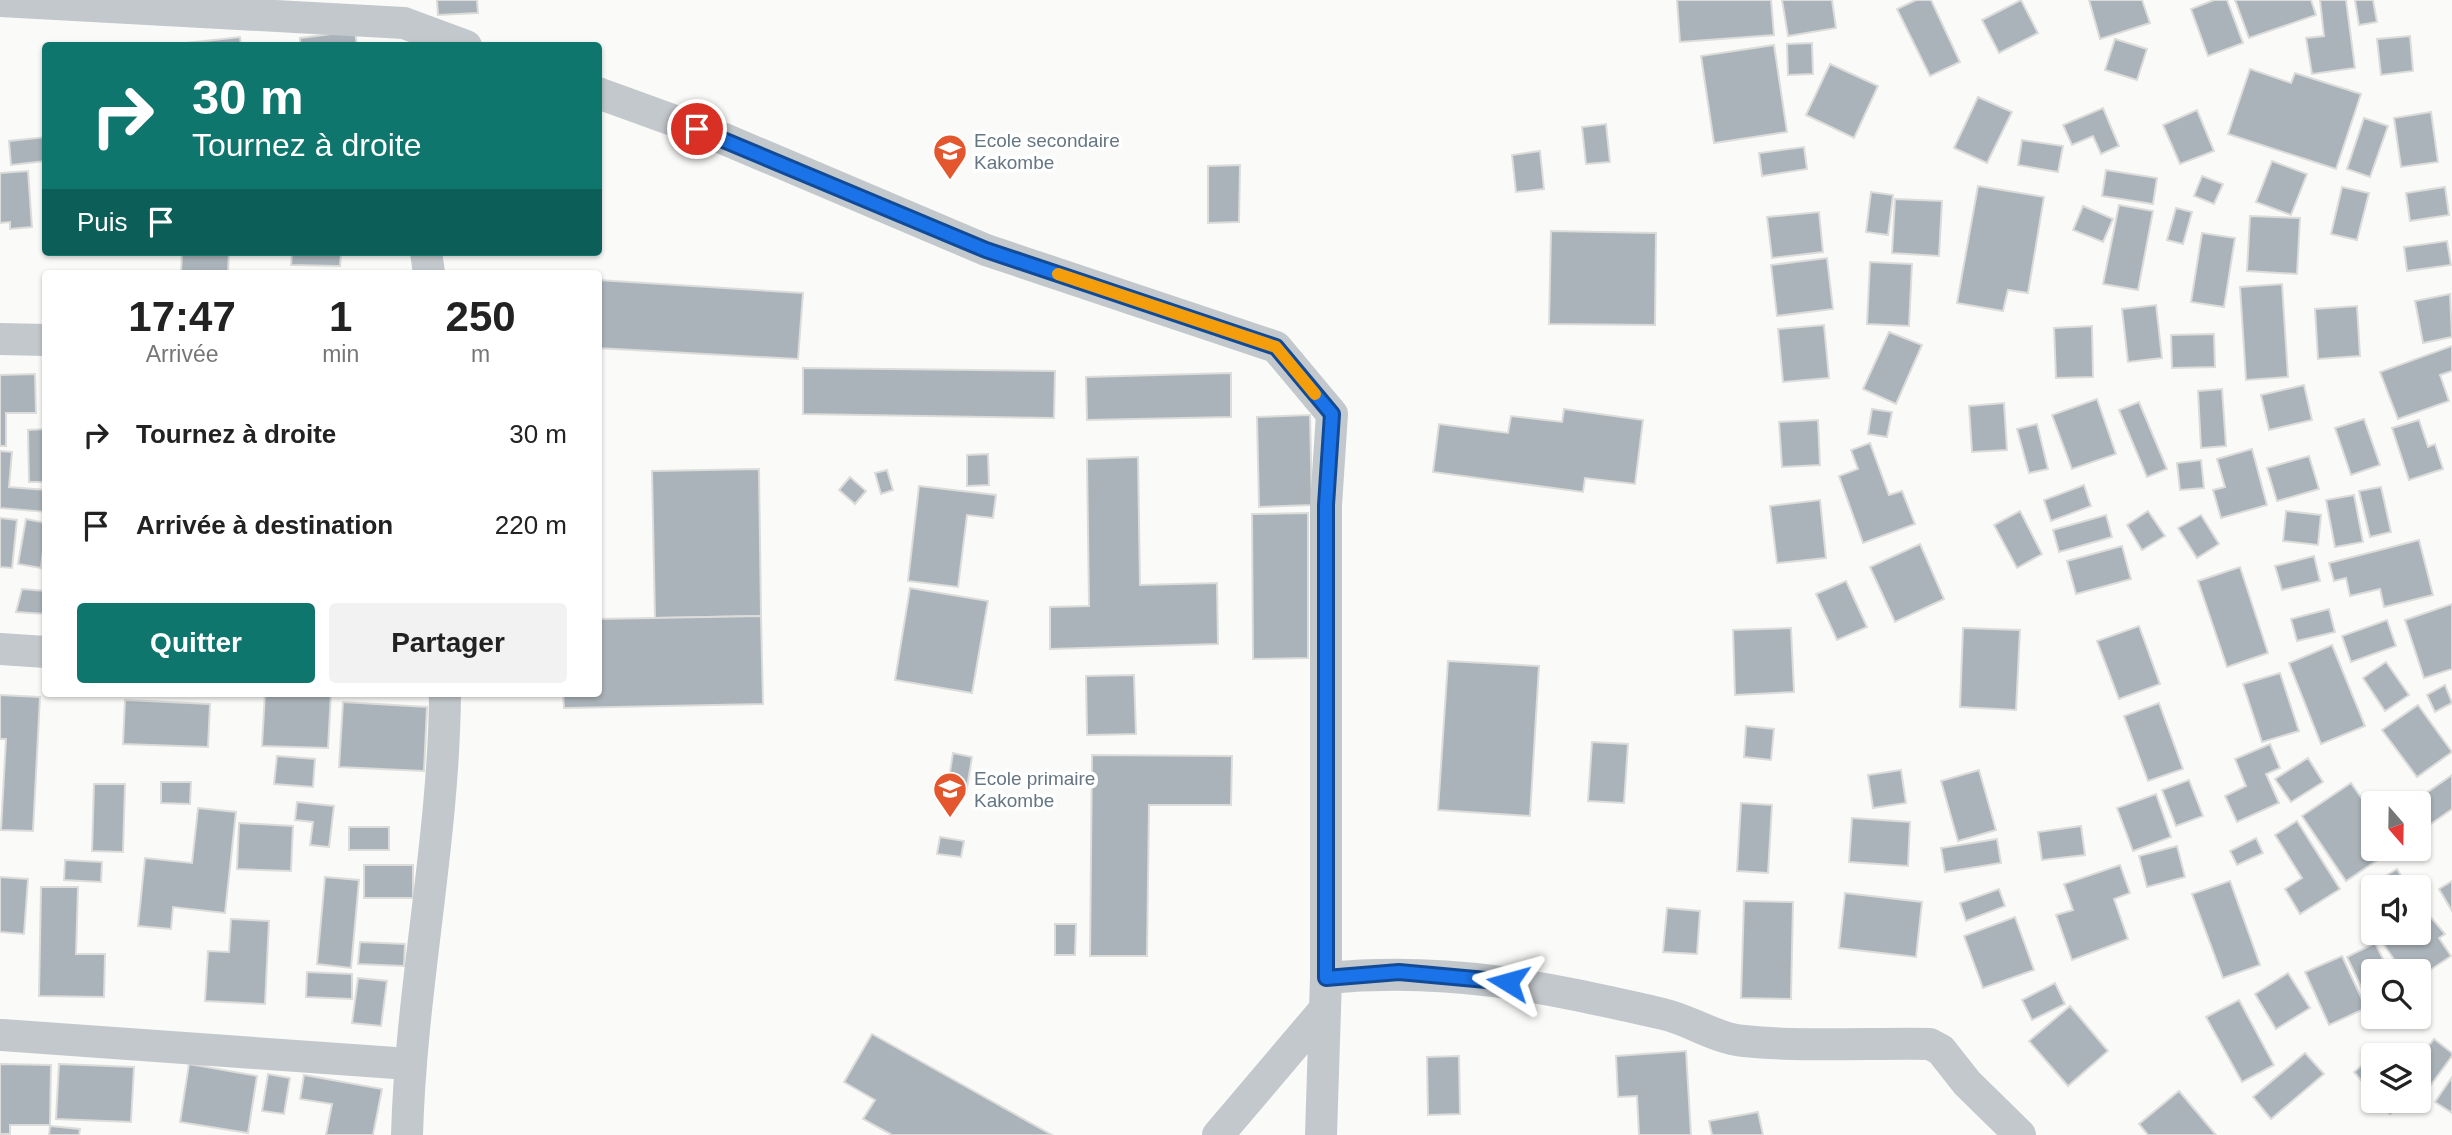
<!DOCTYPE html>
<html lang="fr">
<meta charset="utf-8">
<style>
body{margin:0;font-family:Helvetica,sans-serif;background:#f2f2f2;color:#222;height:100vh;display:flex;flex-direction:column;font-size:26px;white-space:nowrap}
*{box-sizing:border-box;margin:0}
p{font-size:23px;color:#767676}
.icon{flex:none;width:38px;height:38px;fill:none;stroke:currentColor;stroke-width:2;stroke-linecap:round;stroke-linejoin:round}
.map{position:relative;flex:1;overflow:hidden}
.sheet{position:absolute;left:42px;top:270px;width:560px;height:427px;display:flex;flex-direction:column;background:#fff;border-radius:7px;box-shadow:0 2px 5px #0004}
.sheet>*{flex:none}
.top-card{position:absolute;left:42px;top:42px;width:560px;height:214px;border-radius:7px;box-shadow:0 2px 5px #0004;background:#0f766e;color:#fff;overflow:hidden}
.needle{width:46px;rotate:160deg}
.tools{position:absolute;left:2361px;top:791px;display:grid;gap:14px}
.tools a{display:grid;place-items:center;width:70px;height:70px;border-radius:7px;background:#fff;box-shadow:0 2px 5px #0004;font-size:35px}
.pin{position:absolute;display:grid;place-items:center;width:60px;height:60px;color:#fff;margin:-30px;border:4px solid #fff;border-radius:50%;box-shadow:0 2px 7px #0007}
.me{position:absolute;width:77px;margin:-38px;rotate:278deg;stroke-linejoin:round;filter:drop-shadow(0 0 5px #0008)}
.turn{display:flex;align-items:center;gap:24px;height:147px;padding:0 35px;font-size:32px}
.turn .icon{width:91px;height:91px;stroke-width:2.5}
.turn b{display:block;font-size:49px;line-height:60px}
.then{display:flex;align-items:center;height:66px;padding:0 35px;background:#0003;gap:14px;font-size:26px}
.eta{display:flex;justify-content:space-evenly;align-items:center;height:119px;text-align:center}
.eta b{font-size:42px;font-weight:700;line-height:49px}
.button{display:flex;gap:14px;margin-top:auto;padding:14px 35px}
.button a{flex:1;height:80px;border-radius:7px;background:#0f766e;color:#fff;font-size:28px;font-weight:700;line-height:80px;text-align:center}
.button a+a{background:#f2f2f2;color:#222}
ul{padding:0;list-style:none}
li{display:flex;align-items:center;gap:21px;height:91px;padding:0 35px}
li div{flex:1}
li b{display:block;font-size:26px}
li em{font-style:normal}
.map>svg:first-child{display:block}
</style>
<div class="map">
<svg width="2452" height="1135" viewBox="0 0 2452 1135">
<rect width="100%" height="100%" fill="#fafaf8"/>
<g fill="#aab3b9" stroke="#dcdcda" stroke-width="2">
<polygon points="437,0 477,0 478,13 438,15"/>
<polygon points="1677,0 1771,0 1774,35 1680,42"/>
<polygon points="1782,0 1832,0 1836,28 1788,36"/>
<polygon points="1916,0 1931,0 1960,62 1930,76 1897,9"/>
<polygon points="2021,0 2038,33 1999,53 1982,20"/>
<polygon points="2089,0 2142,0 2150,23 2100,39"/>
<polygon points="2214,0 2227,0 2243,43 2208,56 2191,9"/>
<polygon points="2235,0 2311,0 2316,15 2249,38"/>
<polygon points="2320,0 2346,0 2355,68 2312,74 2306,38 2324,36"/>
<polygon points="2355,0 2373,0 2377,22 2359,25"/>
<polygon points="355,31 357,46 300,46 300,38"/>
<polygon points="2410,36 2413,71 2381,75 2377,39"/>
<polygon points="240,37 241,46 187,46 187,43"/>
<polygon points="2115,39 2147,49 2137,80 2105,70"/>
<polygon points="1812,43 1813,74 1788,75 1787,44"/>
<polygon points="1774,45 1787,132 1714,143 1701,56"/>
<polygon points="1830,64 1878,86 1854,138 1806,115"/>
<polygon points="2250,69 2291,83 2295,73 2361,94 2336,169 2228,134"/>
<polygon points="1978,97 2012,112 1987,163 1954,148"/>
<polygon points="2103,108 2119,146 2101,154 2093,136 2072,145 2063,125"/>
<polygon points="2197,110 2214,151 2180,164 2163,125"/>
<polygon points="2431,112 2438,162 2401,167 2394,118"/>
<polygon points="2364,118 2388,126 2370,177 2347,169"/>
<polygon points="1606,124 1610,162 1586,164 1582,127"/>
<polygon points="46,137 46,161 11,165 9,141"/>
<polygon points="2022,140 2063,146 2058,172 2018,165"/>
<polygon points="1804,147 1807,169 1762,176 1759,153"/>
<polygon points="1540,151 1544,189 1516,192 1512,155"/>
<polygon points="2272,161 2307,174 2291,215 2256,202"/>
<polygon points="1240,165 1239,222 1208,223 1208,166"/>
<polygon points="2106,170 2157,178 2153,204 2102,196"/>
<polygon points="28,171 32,227 10,229 10,222 0,223 0,173"/>
<polygon points="2202,176 2223,184 2214,204 2194,196"/>
<polygon points="1978,186 2044,197 2028,293 2008,290 2003,311 1957,303"/>
<polygon points="2342,187 2369,193 2357,240 2331,234"/>
<polygon points="2445,187 2449,215 2410,221 2406,193"/>
<polygon points="1871,192 1893,195 1888,235 1866,232"/>
<polygon points="1895,199 1942,201 1939,256 1892,253"/>
<polygon points="2119,205 2153,211 2138,290 2103,284"/>
<polygon points="2083,206 2113,219 2103,242 2073,230"/>
<polygon points="2176,208 2192,212 2183,244 2167,240"/>
<polygon points="1819,212 1823,252 1772,258 1767,217"/>
<polygon points="2250,216 2300,218 2297,274 2247,271"/>
<polygon points="1551,231 1656,233 1655,325 1549,324"/>
<polygon points="2202,233 2235,238 2224,307 2191,302"/>
<polygon points="2447,241 2451,265 2407,271 2404,247"/>
<polygon points="182,252 229,252 228,273 181,273"/>
<polygon points="292,252 341,252 340,266 291,265"/>
<polygon points="1827,258 1833,309 1777,316 1771,265"/>
<polygon points="1870,262 1912,264 1909,326 1867,324"/>
<polygon points="598,280 803,293 798,359 598,348"/>
<polygon points="2282,284 2288,377 2246,380 2240,287"/>
<polygon points="2450,294 2452,337 2423,343 2415,301"/>
<polygon points="2156,305 2162,358 2128,362 2122,309"/>
<polygon points="2357,306 2360,356 2318,359 2315,309"/>
<polygon points="1824,325 1829,378 1783,382 1778,329"/>
<polygon points="2092,326 2093,377 2056,378 2054,328"/>
<polygon points="1889,332 1922,345 1896,404 1863,389"/>
<polygon points="2214,334 2215,367 2172,368 2171,335"/>
<polygon points="2452,346 2452,371 2440,375 2449,401 2398,419 2380,372"/>
<polygon points="803,368 1055,371 1054,418 803,414"/>
<polygon points="1231,373 1231,417 1087,420 1086,377"/>
<polygon points="35,374 36,413 6,413 6,446 0,446 0,375"/>
<polygon points="2304,385 2312,420 2269,430 2261,395"/>
<polygon points="2222,389 2226,446 2201,448 2198,391"/>
<polygon points="2097,399 2116,454 2072,469 2052,415"/>
<polygon points="2139,402 2167,469 2147,477 2119,410"/>
<polygon points="2004,403 2007,450 1972,452 1969,406"/>
<polygon points="1564,409 1643,420 1635,484 1585,478 1583,492 1433,472 1439,424 1508,433 1511,416 1562,422"/>
<polygon points="1872,409 1892,412 1887,437 1868,434"/>
<polygon points="1310,415 1312,505 1259,507 1257,417"/>
<polygon points="2364,419 2380,465 2351,475 2335,428"/>
<polygon points="1818,420 1820,465 1782,467 1779,422"/>
<polygon points="2419,420 2428,447 2435,444 2443,469 2409,480 2392,428"/>
<polygon points="2037,424 2048,469 2029,473 2017,429"/>
<polygon points="46,429 46,482 29,482 28,430"/>
<polygon points="1870,443 1889,495 1902,491 1915,524 1863,543 1839,476 1858,469 1851,450"/>
<polygon points="2252,449 2267,505 2221,518 2213,490 2225,487 2217,459"/>
<polygon points="0,451 12,452 9,487 46,490 46,512 0,508"/>
<polygon points="988,454 989,485 967,486 967,455"/>
<polygon points="2309,456 2319,489 2277,501 2267,468"/>
<polygon points="1138,457 1140,585 1217,583 1218,644 1050,649 1050,607 1089,606 1087,459"/>
<polygon points="2201,460 2204,488 2180,490 2177,463"/>
<polygon points="759,469 761,616 655,618 652,471"/>
<polygon points="887,470 893,490 881,494 875,473"/>
<polygon points="850,477 866,491 855,504 839,490"/>
<polygon points="2084,485 2091,506 2051,521 2044,500"/>
<polygon points="919,486 996,495 993,518 967,515 958,587 908,581"/>
<polygon points="2381,487 2391,532 2370,537 2359,491"/>
<polygon points="2354,495 2363,542 2335,547 2326,500"/>
<polygon points="1820,500 1826,558 1777,563 1770,506"/>
<polygon points="2020,511 2042,554 2017,568 1994,525"/>
<polygon points="2148,511 2165,536 2142,550 2127,525"/>
<polygon points="2286,511 2321,515 2318,545 2283,541"/>
<polygon points="1308,513 1308,658 1253,659 1252,514"/>
<polygon points="2106,515 2112,537 2059,552 2053,530"/>
<polygon points="2201,515 2219,544 2197,558 2178,528"/>
<polygon points="0,518 17,520 12,568 0,567"/>
<polygon points="26,519 46,523 41,568 18,564"/>
<polygon points="2419,540 2433,595 2384,607 2380,589 2350,596 2346,578 2334,581 2329,563"/>
<polygon points="1920,544 1944,599 1895,622 1870,567"/>
<polygon points="2122,546 2131,579 2076,594 2067,561"/>
<polygon points="2314,556 2320,581 2282,590 2275,566"/>
<polygon points="2240,567 2268,653 2227,667 2198,581"/>
<polygon points="1846,581 1867,627 1837,640 1816,594"/>
<polygon points="910,588 988,601 972,693 895,680"/>
<polygon points="22,589 46,591 46,614 16,612"/>
<polygon points="2452,604 2452,669 2424,678 2405,620"/>
<polygon points="2329,609 2335,632 2297,641 2291,619"/>
<polygon points="761,616 763,704 564,708 563,693 598,693 598,619"/>
<polygon points="2387,620 2396,646 2351,662 2342,636"/>
<polygon points="2139,626 2160,684 2119,699 2097,641"/>
<polygon points="1791,628 1794,692 1735,695 1733,630"/>
<polygon points="1963,628 2020,630 2016,710 1960,707"/>
<polygon points="2332,645 2365,726 2321,744 2289,663"/>
<polygon points="1448,661 1539,666 1530,816 1438,810"/>
<polygon points="2386,662 2409,695 2385,711 2363,678"/>
<polygon points="2280,673 2299,731 2262,742 2243,684"/>
<polygon points="1134,675 1136,734 1087,735 1086,676"/>
<polygon points="2445,685 2452,703 2435,712 2427,695"/>
<polygon points="265,693 331,693 328,748 262,746"/>
<polygon points="0,695 40,697 33,831 1,830 6,739 0,739"/>
<polygon points="125,700 210,704 208,747 123,744"/>
<polygon points="343,702 427,707 424,771 339,767"/>
<polygon points="2159,703 2183,769 2148,781 2124,716"/>
<polygon points="2418,705 2452,752 2417,777 2382,730"/>
<polygon points="1746,726 1774,729 1771,760 1744,757"/>
<polygon points="1592,742 1628,744 1624,803 1588,801"/>
<polygon points="2270,744 2280,768 2266,774 2279,803 2237,822 2225,796 2246,786 2235,759"/>
<polygon points="953,753 972,757 966,794 947,791"/>
<polygon points="1092,755 1232,756 1231,805 1149,805 1147,956 1090,956"/>
<polygon points="277,756 315,759 313,787 274,784"/>
<polygon points="2308,758 2323,782 2291,802 2275,779"/>
<polygon points="1901,770 1906,803 1873,808 1868,775"/>
<polygon points="1979,770 1996,830 1958,841 1941,781"/>
<polygon points="2452,775 2452,809 2418,833 2418,803 2412,803"/>
<polygon points="2189,780 2203,816 2176,826 2162,790"/>
<polygon points="161,782 191,782 190,804 161,803"/>
<polygon points="2351,783 2373,815 2373,849 2394,849 2346,881 2302,816"/>
<polygon points="94,784 125,784 123,852 92,851"/>
<polygon points="2156,794 2171,837 2133,851 2117,808"/>
<polygon points="297,802 334,806 329,847 310,845 313,822 295,820"/>
<polygon points="1741,803 1772,805 1768,873 1737,871"/>
<polygon points="198,808 236,812 225,913 173,907 171,929 138,926 145,858 192,863"/>
<polygon points="1852,818 1910,822 1908,866 1849,862"/>
<polygon points="2297,821 2340,889 2300,914 2285,889 2302,878 2275,835"/>
<polygon points="239,823 293,826 291,871 237,869"/>
<polygon points="2081,826 2085,855 2042,860 2038,832"/>
<rect x="349" y="827" width="40" height="23"/>
<polygon points="940,837 964,841 961,857 937,854"/>
<polygon points="2256,838 2263,853 2237,865 2230,851"/>
<polygon points="1997,839 2001,863 1945,872 1941,848"/>
<polygon points="2177,846 2185,877 2147,887 2139,856"/>
<polygon points="65,860 102,862 101,882 64,880"/>
<rect x="364" y="865" width="49" height="33"/>
<polygon points="2120,865 2130,893 2114,899 2128,939 2072,960 2056,915 2073,910 2064,884"/>
<polygon points="2397,869 2408,887 2373,887 2373,902 2365,888"/>
<polygon points="0,877 28,879 24,934 0,932"/>
<polygon points="325,877 359,880 351,968 317,964"/>
<polygon points="2230,881 2260,965 2223,978 2192,894"/>
<polygon points="2452,881 2452,911 2439,889"/>
<polygon points="41,887 78,887 76,954 105,954 104,997 39,996"/>
<polygon points="1999,889 2005,906 1966,921 1960,903"/>
<polygon points="1845,893 1922,902 1916,957 1839,948"/>
<polygon points="1744,901 1793,902 1791,999 1741,998"/>
<polygon points="2418,902 2445,934 2439,938 2451,956 2418,978 2418,971 2402,971 2376,933 2418,933"/>
<polygon points="1667,908 1700,911 1697,954 1663,952"/>
<polygon points="2015,917 2034,970 1983,988 1964,936"/>
<polygon points="231,919 269,921 265,1004 205,1001 208,951 229,952"/>
<polygon points="1055,924 1076,924 1075,955 1055,955"/>
<polygon points="360,942 405,944 404,966 358,964"/>
<polygon points="2375,943 2389,971 2373,971 2371,1008 2347,957"/>
<polygon points="2342,956 2366,1008 2329,1025 2305,972"/>
<polygon points="307,972 352,974 352,999 306,997"/>
<polygon points="2288,973 2310,1008 2276,1029 2255,994"/>
<polygon points="358,978 387,981 381,1026 352,1023"/>
<polygon points="2055,983 2065,1004 2032,1020 2022,1000"/>
<polygon points="2239,1000 2274,1065 2242,1082 2206,1017"/>
<polygon points="2070,1006 2108,1051 2068,1086 2029,1041"/>
<polygon points="872,1034 1052,1135 892,1135 863,1119 875,1100 844,1082"/>
<polygon points="2434,1039 2452,1053 2452,1056 2430,1086 2418,1077 2418,1059"/>
<polygon points="1686,1051 1691,1135 1639,1135 1637,1096 1618,1097 1616,1056"/>
<polygon points="2305,1053 2324,1074 2271,1119 2253,1097"/>
<polygon points="1459,1056 1460,1114 1428,1115 1427,1057"/>
<polygon points="2373,1056 2373,1094 2354,1072"/>
<polygon points="0,1064 51,1065 50,1125 10,1125 10,1134 0,1134"/>
<polygon points="59,1064 134,1067 131,1122 56,1119"/>
<polygon points="189,1064 257,1076 248,1133 180,1122"/>
<polygon points="268,1074 290,1078 284,1114 262,1111"/>
<polygon points="304,1075 382,1089 373,1135 326,1135 332,1104 300,1099"/>
<polygon points="2452,1077 2452,1113 2435,1102"/>
<polygon points="2179,1091 2216,1135 2148,1135 2139,1124"/>
<polygon points="2378,1101 2405,1101 2390,1114"/>
<polygon points="1758,1112 1763,1135 1712,1135 1709,1121"/>
<polygon points="50,1126 80,1129 79,1135 49,1135"/>
</g>
<g fill="none" stroke-linecap="round" stroke-linejoin="round">
<g stroke="#c3c8cc" stroke-width="32">
<polyline points="0,1 404,23 466,46"/>
<polyline points="598,93 722,138 986,250 1276,347 1332,414 1326,505 1326,978 1321,1135"/>
<polyline points="426,252 429,273"/>
<polyline points="0,339 46,340"/>
<polyline points="0,649 46,652"/>
<path d="M1326,978C1449,966 1544,987 1663,1014C1690,1020 1717,1039 1744,1041C1802,1047 1871,1043 1930,1044L1941,1050L1967,1083L2020,1135"/>
<polyline points="2,1035 409,1064"/>
<path d="M407,1135C411,987 444,841 445,693"/>
<polyline points="1218,1135 1325,1009"/>
</g>
</g>
<g fill="none" stroke-linecap="round" stroke-linejoin="round">
<g stroke="#114b97" stroke-width="18">
<polyline id="route" points="697,129 986,250 1276,347 1332,414 1326,505 1326,978 1399,972 1508,982"/>
</g>
<use href="#route" stroke="#1a73e8" stroke-width="12"/>
<polyline stroke="#f59e0b" stroke-width="12" points="1058,274 1276,347 1315,394"/>
</g>
<defs>
<g id="school-pin" transform="scale(1.75)"><path d="M0 17L-7.5 6A9.5 9.5 0 1 1 7.5 6Z" fill="#e4572e" stroke="#fff"/><path d="M0-5L7-2L0 1L-7-2ZM-4 1L0 2.5L4 1V4Q0 6-4 4Z" fill="#fff"/></g>
</defs>
<g fill-rule="evenodd">
<use href="#school-pin" x="950" y="151"/>
<use href="#school-pin" x="950" y="789"/>
</g>
<g text-anchor="middle" dominant-baseline="central" stroke-width="7" stroke-linejoin="round" paint-order="stroke">
<g font-size="19" fill="#657683" stroke="#fff" text-anchor="start">
<text x="974" y="140">Ecole secondaire<tspan x="974" dy="22">Kakombe</tspan></text>
<text x="974" y="778">Ecole primaire<tspan x="974" dy="22">Kakombe</tspan></text>
</g>
</g>
</svg>
<div class="tools">
<a><svg class="needle" viewBox="-14 -14 28 28"><path d="M0-13l5 13h-10z" fill="#e53935"/><path d="M0 13l5-13h-10z" fill="#767676"/></svg></a>
<a><svg class="icon" aria-label="sound" viewBox="0 0 24 24"><path d="M4 9h4l5-4v14l-5-4H4zM17 9q2 3 0 6"/></svg></a>
<a><svg class="icon" aria-label="search" viewBox="0 0 24 24"><circle cx="10" cy="10" r="6"/><path d="M15 15l6 6"/></svg></a>
<a><svg class="icon" aria-label="layers" viewBox="0 0 24 24"><path d="M12 4l9 5-9 5-9-5zM3 14l9 5 9-5"/></svg></a>
</div>
<div class="pin" style="left:697px;top:129px;background:#d93025"><svg class="icon" aria-label="arrive" viewBox="0 0 24 24"><path d="M6 21V4h12l-3 4 3 4H6"/></svg></div>
<svg class="me" style="left:1508px;top:982px" viewBox="-20 -20 40 40"><path d="M0-17L14 15 0 8-14 15z" fill="#1a73e8" stroke="#fff" stroke-width="4"/></svg>
<div class="top-card">
<div class="turn"><svg class="icon" aria-label="right" viewBox="0 0 24 24"><path d="M7 20v-9h11M14 6l5 5-5 5"/></svg><div><b>30 m</b>Tournez à droite</div></div>
<div class="then">Puis<svg class="icon" aria-label="arrive" viewBox="0 0 24 24"><path d="M6 21V4h12l-3 4 3 4H6"/></svg></div>
</div>
<section class="sheet">
<div class="eta">
<div><b>17:47</b><p>Arrivée</p></div>
<div><b>1</b><p>min</p></div>
<div><b>250</b><p>m</p></div>
</div>
<ul>
<li><svg class="icon" aria-label="right" viewBox="0 0 24 24"><path d="M7 20v-9h11M14 6l5 5-5 5"/></svg><div><b>Tournez à droite</b></div><em>30 m</em></li>
<li><svg class="icon" aria-label="arrive" viewBox="0 0 24 24"><path d="M6 21V4h12l-3 4 3 4H6"/></svg><div><b>Arrivée à destination</b></div><em>220 m</em></li>
</ul>
<div class="button"><a>Quitter</a><a>Partager</a></div>
</section>
</div>
